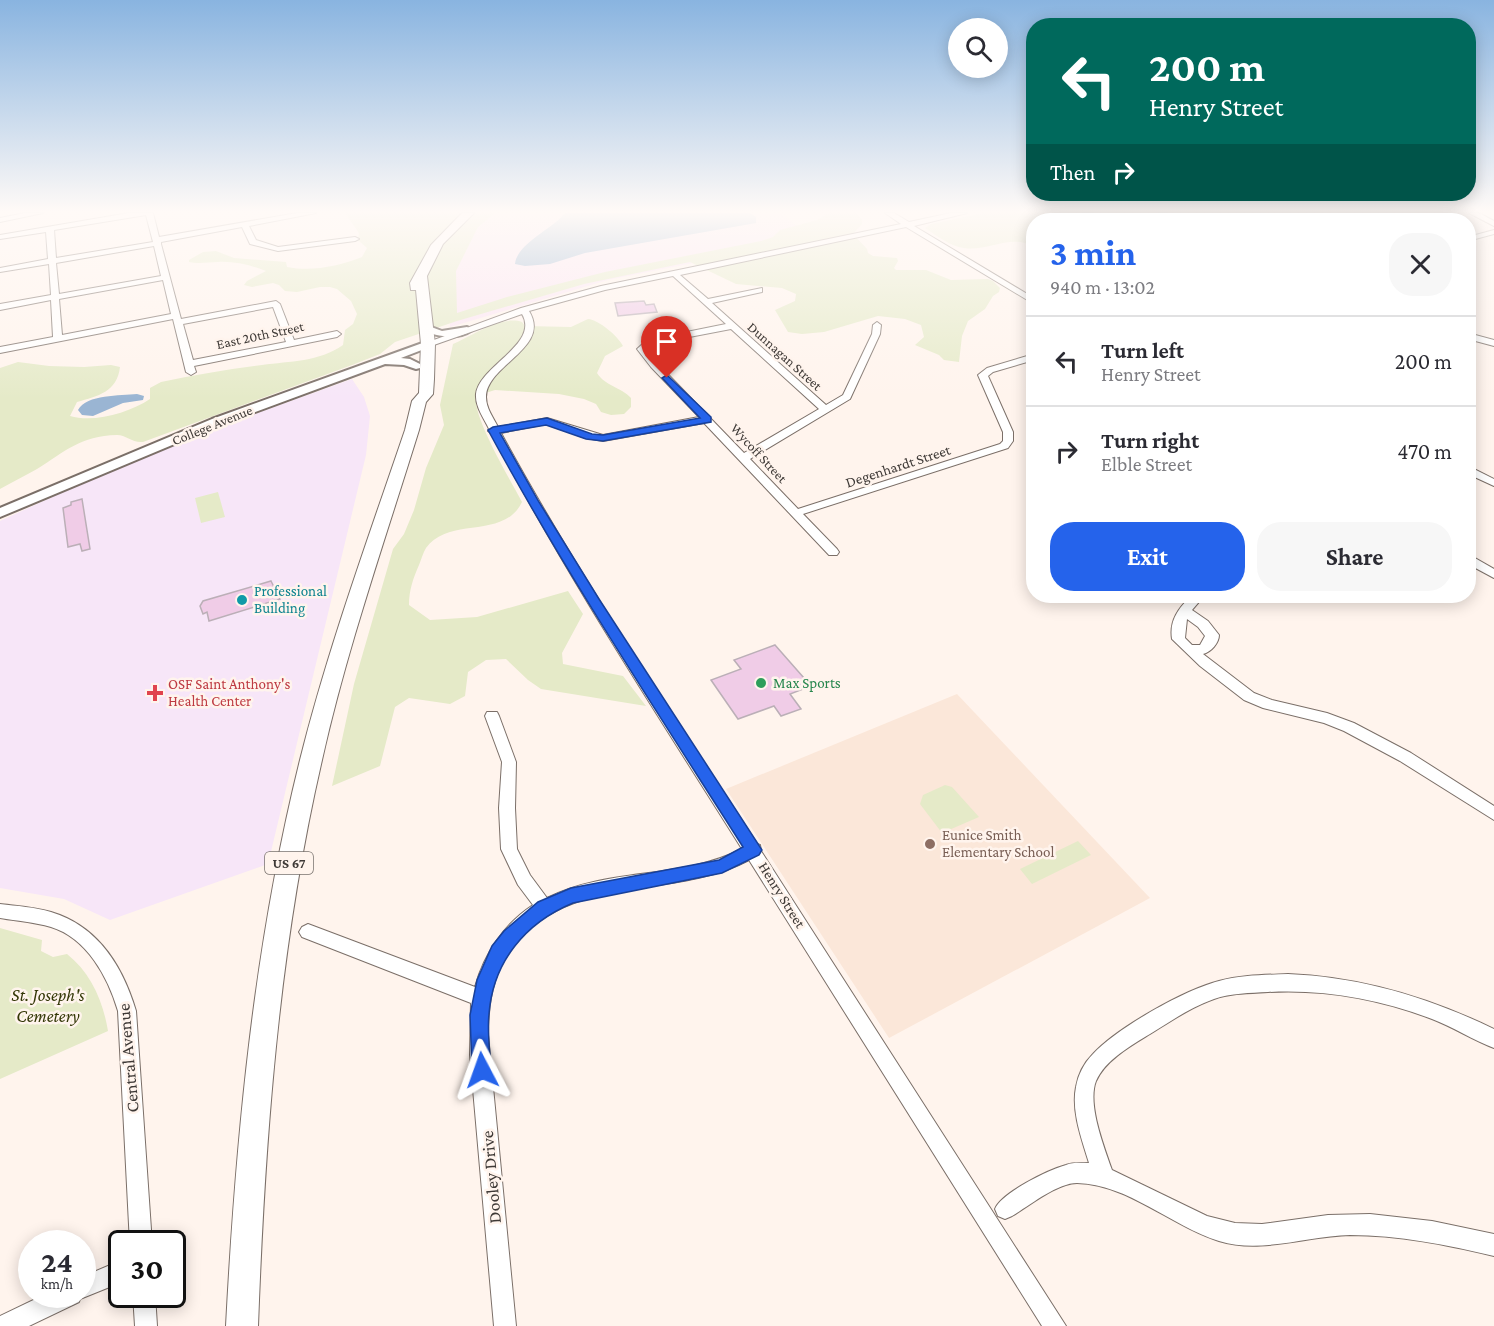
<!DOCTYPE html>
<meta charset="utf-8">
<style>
body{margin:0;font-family:"Crimson Pro",serif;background:#f7f7f7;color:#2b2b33;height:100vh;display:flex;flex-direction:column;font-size:22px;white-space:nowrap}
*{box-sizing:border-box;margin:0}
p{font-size:20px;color:#7c7c81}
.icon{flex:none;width:33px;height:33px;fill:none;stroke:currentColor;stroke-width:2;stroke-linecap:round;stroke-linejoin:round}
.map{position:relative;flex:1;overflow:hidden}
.drawer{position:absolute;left:1026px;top:213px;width:450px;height:390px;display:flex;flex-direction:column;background:#fff;border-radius:24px;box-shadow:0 3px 15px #0003}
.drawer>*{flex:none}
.banner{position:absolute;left:1026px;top:18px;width:450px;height:183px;border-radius:24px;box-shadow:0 3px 15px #0003;background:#00695c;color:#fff;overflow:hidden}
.fabs{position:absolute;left:948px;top:18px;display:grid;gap:12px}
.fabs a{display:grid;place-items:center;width:60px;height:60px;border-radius:50%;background:#fff;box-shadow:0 3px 15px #0003;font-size:30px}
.speed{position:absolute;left:18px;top:1230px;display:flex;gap:12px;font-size:30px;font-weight:700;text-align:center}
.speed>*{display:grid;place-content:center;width:78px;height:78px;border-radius:50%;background:#fff;box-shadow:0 3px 15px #0003;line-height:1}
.speed small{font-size:15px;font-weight:400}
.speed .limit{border:3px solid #111;border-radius:9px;background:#fff;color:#111}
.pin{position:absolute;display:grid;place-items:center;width:51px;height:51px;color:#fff;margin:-62px -26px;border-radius:50% 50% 50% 0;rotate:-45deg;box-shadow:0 0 6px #0007}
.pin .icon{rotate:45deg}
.me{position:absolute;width:66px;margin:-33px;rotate:356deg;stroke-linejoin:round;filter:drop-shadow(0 0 4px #0008)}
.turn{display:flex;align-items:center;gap:21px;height:126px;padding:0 24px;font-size:27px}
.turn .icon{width:78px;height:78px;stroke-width:2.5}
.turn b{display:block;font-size:42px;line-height:51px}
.then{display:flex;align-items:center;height:57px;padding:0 24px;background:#0003;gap:12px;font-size:22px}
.round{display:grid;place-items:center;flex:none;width:63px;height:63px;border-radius:24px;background:#f7f7f7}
.overview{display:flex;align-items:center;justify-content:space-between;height:102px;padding:0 24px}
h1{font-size:36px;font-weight:700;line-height:45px;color:#2563eb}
.primary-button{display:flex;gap:12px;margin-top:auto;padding:12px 24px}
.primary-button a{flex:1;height:69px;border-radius:24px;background:#2563eb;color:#fff;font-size:24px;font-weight:700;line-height:69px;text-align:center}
.primary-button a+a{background:#f7f7f7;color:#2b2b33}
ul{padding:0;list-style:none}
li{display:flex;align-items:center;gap:18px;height:90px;padding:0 24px;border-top:2px solid #e1e1e2}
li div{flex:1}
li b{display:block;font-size:22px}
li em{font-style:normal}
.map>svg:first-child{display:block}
</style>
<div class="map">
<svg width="1494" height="1326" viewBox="0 0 1494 1326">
<rect width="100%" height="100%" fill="#fff4ed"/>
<polygon fill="#fbe7d9" points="957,694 1150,898 889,1038 726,789"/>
<polygon fill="#fbe5f3" points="491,213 780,213 814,239 608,280 450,327 449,270 478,222"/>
<polygon fill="#f7e6f8" points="352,379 364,397 370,416 366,455 268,864 110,920 64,899 0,888 0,521 61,493 227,424"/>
<g fill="#e5eac8">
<path d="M345,213H495L478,227L456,271L457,313L507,297L605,272L761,241L773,237L780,230L817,220L829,213H857L862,220V224L853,234L867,249L868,253L873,256L897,258L898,261L894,268L896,270H926L951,280L988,279L993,281L1000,288L999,292L993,296L985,309L968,321L962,336L959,362L944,360L939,355L915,345L924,337L921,325L905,319L878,316L824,332L802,334L788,332L775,310L795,301L796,294L782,288L736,284L690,262L584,284L457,321L395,342L380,354L352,365L143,442C132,443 126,435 117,435C80,436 66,451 37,469C25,476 12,482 0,489V368L18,362L49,366L84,367L111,365L120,367C117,392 98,396 77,402L70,416C94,423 129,413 150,399V388L161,382C194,375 229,369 262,365C290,361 319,362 343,345L345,330L353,324L357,314L351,301L337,289L330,287H320L297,292L285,291L279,285L273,283L252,287L244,285L247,281L266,271C251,265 234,261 218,262C208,262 199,264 189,262V260L203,252L216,251L234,258L286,262L287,267C312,272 339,266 362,257L367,248L358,240L359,233Z"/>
<path d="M983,213H1078L1092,220H1034L1033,247C1013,233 986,252 964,248C950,246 937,236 925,228L931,224Z"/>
<path d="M588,319C599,320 618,336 623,346L605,356L597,373C605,386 621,387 631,398V407L624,414L611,415L601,412L596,404L584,399L559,394L495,390L476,396C472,416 511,481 522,502C504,540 449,516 426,548C423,553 421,560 419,565C413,579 409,590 409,605L430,620L477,617L568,591L583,614L562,653L563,664L623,676L646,706L541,689L528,680L506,659L486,660L468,672L465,696L450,704L409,698L395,707L380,766L332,786L354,684L393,549L404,534L414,510L426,468L444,425L440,405L453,344C472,336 501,315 522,322L525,326L571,327Z"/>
<polygon points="218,492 225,517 201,523 195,498"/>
<polygon points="945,785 952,787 979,817 942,833 920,804 923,795"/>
<polygon points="1078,841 1091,855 1032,884 1020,869"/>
<path d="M0,928L42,940L41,951L53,957L67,954C91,973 103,1001 108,1031L0,1079Z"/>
</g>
<g fill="#9ab5d3">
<path d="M565,213H750L756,217V223L585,253L550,264L525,266L515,264C517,243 553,229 565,213Z"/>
<path d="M137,394L144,396L143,400L123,403L93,416L82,415L78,410C87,394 120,396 137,394Z"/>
</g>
<g fill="#f0cce7" stroke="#bbafb7" stroke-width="1.5">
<polygon points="644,301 646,305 654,304 657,312 618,316 615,303"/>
<polygon points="82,499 90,549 82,551 80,544 68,547 63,508 71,505 71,502"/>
<polygon points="271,581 280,599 209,621 207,612 203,614 200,606 203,601"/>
<polygon points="775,645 811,686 790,694 801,709 781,716 774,706 738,719 711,680 741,669 734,660"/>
</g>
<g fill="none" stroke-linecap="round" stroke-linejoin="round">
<g stroke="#7b6f68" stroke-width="2">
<g id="minor">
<polygon points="25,213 43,213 0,222 0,218"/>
<path d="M129,213H153L159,237L297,213H316L249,226L256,240L278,247L355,237L359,239L355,241L278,251L250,244L242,227L161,242V244L181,319L276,301L280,304L294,340L337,331L341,334L337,337L194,366L196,372L191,375L186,372L173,319L0,353V347L53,337L51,300L0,310V304L51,295L49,264L0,272V268L48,259L46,232L0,239V235ZM146,215L153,242L56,258L54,230ZM154,246L161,276L59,294L56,263ZM163,280L171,314L62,335L59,299ZM273,307L286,342L193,360L183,324Z"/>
<path d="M885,213H894L909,222L951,213H967L914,226L1034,298V304L906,227L680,275L708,299L762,288V292L712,303L826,405L843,395L872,334L873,325L877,322L881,325L880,334L850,399L750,459L798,509L1000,444L1003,441V432L978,375L987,368L1034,354V360L993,372L988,376L1013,432V441L1008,448L803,514L837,549L839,552L837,555H829L704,423L603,441L586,438L546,424L501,433C578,575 669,709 757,844L760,845L761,851L1066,1326H1042L749,860C678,898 582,875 523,935C495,963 488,997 488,1035L516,1326H494L470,1055L471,1003L302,937L299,932L302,927L308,924L475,987C484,954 504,924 533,905L518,885L501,849L499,808L502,762L485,716L487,712H497L499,716L516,762L515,808L517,849L530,875L547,898C608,867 681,880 742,849C656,712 567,577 492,434L488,431L489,429C484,418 475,407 476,394C479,366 540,344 522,314L431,346L423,344L521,308L601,286L901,224ZM673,276L726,324L647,340L637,349L651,367L699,417L603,435L547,418L498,427C493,417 486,408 486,397C486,365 552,348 529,311L605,290ZM731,329L819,409L744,453L657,363L647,349L653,344Z"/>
<polygon points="1083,213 1093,213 1104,220 1095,220"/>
<polygon points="1159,213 1167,213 1168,220 1162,220"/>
<polygon points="1469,213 1479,213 1494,221 1494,226"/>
<polygon points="1494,230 1494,234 1468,241 1468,237"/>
<polygon points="1468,333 1494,340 1494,346 1468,339"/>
<polygon points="1468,466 1494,479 1494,486 1468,474"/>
<polygon points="1468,554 1494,569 1494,578 1468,564"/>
<path d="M1191,596H1204L1192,610L1208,621L1219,635C1219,643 1211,652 1203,654L1254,693L1272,700L1327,713L1354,723L1411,753L1494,806V820L1400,761L1344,731L1324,723L1263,708L1244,700L1200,666L1172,639C1169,620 1179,608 1191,596ZM1187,619L1198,627L1205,636L1200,645H1192L1185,638Z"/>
<path d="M0,904C17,906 35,907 51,912C98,926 123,967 136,1011L152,1244H130L118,1011C108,977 87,938 51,927C34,922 17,921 0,918Z"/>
<path d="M1288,974C1361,977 1428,997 1494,1029V1048C1473,1040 1453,1027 1432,1019C1380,999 1324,989 1268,992C1250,993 1231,993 1214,999C1191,1007 1171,1021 1150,1034C1132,1045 1105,1060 1096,1081C1087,1104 1104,1147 1112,1170L1207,1216L1235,1223L1262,1224L1328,1215L1370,1214L1432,1221L1494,1234V1256C1447,1245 1399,1235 1350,1235C1307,1236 1261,1254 1219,1241C1171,1226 1128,1184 1077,1183C1057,1183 1029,1206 1012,1216L1005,1219L998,1216L995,1209C1001,1193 1048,1170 1066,1165C1073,1162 1081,1163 1089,1163C1082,1140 1071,1111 1076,1087C1078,1075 1084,1063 1093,1054C1117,1028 1184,990 1219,981C1241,975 1265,975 1288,974Z"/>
<polygon points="122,1260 122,1282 80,1299 79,1302 29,1326 0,1326 0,1316 46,1294 82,1294 82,1277"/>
<polygon points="133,1294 155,1294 157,1326 135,1326"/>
</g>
</g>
<g stroke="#7b6f68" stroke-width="4">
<g id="major">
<path d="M426,325L442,331L467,327L472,330C458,340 438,337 422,330L421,328Z"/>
<polygon points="428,341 432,342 432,346 401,358 410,359 420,364 420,368 416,369 404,365 385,364 220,425 0,517 0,508 212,419"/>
</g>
</g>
<g stroke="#7b6f68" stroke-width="2">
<path id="highway" d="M462,213H474L443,244L427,276L435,344L434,379L433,394L426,402L419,430C385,540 347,648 322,760C279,946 265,1136 258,1326H226C236,1135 254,945 300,760C328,648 368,539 405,430L412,401L419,393L421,344L416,290H411L410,283L431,245Z"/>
</g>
<use href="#minor" fill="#fff" fill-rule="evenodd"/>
<use href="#major" fill="#fff" fill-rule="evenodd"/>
<use href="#highway" fill="#fff" fill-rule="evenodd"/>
</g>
<linearGradient id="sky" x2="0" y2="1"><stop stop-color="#89b4e0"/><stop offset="0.53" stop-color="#fffaf7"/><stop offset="1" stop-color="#fffaf7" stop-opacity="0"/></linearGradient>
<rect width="1494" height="399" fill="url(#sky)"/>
<path fill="#2563eb" stroke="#184099" stroke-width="1.5" d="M667,375L711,417V422L603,441L586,439L546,425L500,433L539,502L599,599L762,850L759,855L722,873L573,903C525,923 493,962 489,1014C487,1032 490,1052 491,1070L489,1076L482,1079L475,1076L472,1070L470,1015L477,980L492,946L504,931L538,902L571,888L719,860L743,847C656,710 566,574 488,430L493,427L547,418L592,434L603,435L700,418L664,380L662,378Z"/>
<circle fill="#0f9aa8" stroke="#fff4ed" stroke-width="2" cx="242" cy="600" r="6"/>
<circle fill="#2e9e5b" stroke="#fff4ed" stroke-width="2" cx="761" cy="683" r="6"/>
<path fill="#e0444e" stroke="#fff4ed" stroke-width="2" d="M152 684h6v6h6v6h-6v6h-6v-6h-6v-6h6z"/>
<circle fill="#8d6e63" stroke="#fff4ed" stroke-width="2" cx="930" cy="844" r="6"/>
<g text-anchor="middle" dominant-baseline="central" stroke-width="5" stroke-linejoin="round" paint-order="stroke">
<g font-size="14" fill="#3e3936" stroke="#fff4ed">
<text transform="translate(260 335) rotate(-12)">East 20th Street</text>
<text transform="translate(785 356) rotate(42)">Dunnagan Street</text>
<text transform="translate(212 425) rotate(-22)">College Avenue</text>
<text transform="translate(759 453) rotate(47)">Wycoff Street</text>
</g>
<rect fill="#fff4ed" stroke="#78716d" stroke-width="1.5" x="265" y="852" width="48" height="22" rx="4.5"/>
<g font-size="14" font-weight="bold" fill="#3e3936">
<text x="289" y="863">US 67</text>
</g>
<g font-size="15" fill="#3e3936" stroke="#fff4ed">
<text transform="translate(898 466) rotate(-18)">Degenhardt Street</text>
<text transform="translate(782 895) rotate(58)">Henry Street</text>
</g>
<g font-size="15" fill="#0d838f" stroke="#fff4ed" text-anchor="start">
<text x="254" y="591">Professional<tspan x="254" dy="17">Building</tspan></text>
</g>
<g font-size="15" fill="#27864d" stroke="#fff4ed" text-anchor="start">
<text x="773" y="683">Max Sports</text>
</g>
<g font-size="15" fill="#be3a42" stroke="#fff4ed" text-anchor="start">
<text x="168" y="684">OSF Saint Anthony's<tspan x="168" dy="17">Health Center</tspan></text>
</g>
<g font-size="15" fill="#785e54" stroke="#fff4ed" text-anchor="start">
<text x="942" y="835">Eunice Smith<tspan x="942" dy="17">Elementary School</tspan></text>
</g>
<g font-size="18" font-style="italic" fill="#333706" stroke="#fff4ed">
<text x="48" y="995">St. Joseph's<tspan x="48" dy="21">Cemetery</tspan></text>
</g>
<g font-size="18" fill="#3e3936" stroke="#fff4ed">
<text transform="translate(128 1058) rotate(-95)">Central Avenue</text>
<text transform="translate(491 1177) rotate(-95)">Dooley Drive</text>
</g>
</g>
</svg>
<div class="fabs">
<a><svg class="icon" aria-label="search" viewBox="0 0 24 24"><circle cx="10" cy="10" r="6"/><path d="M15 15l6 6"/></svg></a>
</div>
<div class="speed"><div>24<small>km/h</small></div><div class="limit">30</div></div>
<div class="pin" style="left:667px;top:378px;background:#d93025"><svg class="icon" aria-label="arrive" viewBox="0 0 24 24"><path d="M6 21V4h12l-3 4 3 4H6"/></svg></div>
<svg class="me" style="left:482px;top:1070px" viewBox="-20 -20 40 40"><path d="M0-17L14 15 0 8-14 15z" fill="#2563eb" stroke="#fff" stroke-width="4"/></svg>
<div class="banner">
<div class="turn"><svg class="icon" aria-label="left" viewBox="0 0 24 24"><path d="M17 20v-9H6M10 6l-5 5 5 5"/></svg><div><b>200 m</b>Henry Street</div></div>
<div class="then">Then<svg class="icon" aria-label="right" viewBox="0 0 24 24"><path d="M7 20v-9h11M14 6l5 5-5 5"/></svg></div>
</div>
<section class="drawer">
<div class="overview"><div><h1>3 min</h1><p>940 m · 13:02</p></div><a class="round"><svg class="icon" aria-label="close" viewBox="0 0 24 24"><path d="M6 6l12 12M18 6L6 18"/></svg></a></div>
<ul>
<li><svg class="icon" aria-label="left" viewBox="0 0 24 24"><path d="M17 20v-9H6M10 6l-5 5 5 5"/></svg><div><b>Turn left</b><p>Henry Street</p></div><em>200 m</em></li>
<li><svg class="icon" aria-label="right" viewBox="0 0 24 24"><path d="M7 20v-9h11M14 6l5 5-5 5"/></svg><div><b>Turn right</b><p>Elble Street</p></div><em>470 m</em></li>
</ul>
<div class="primary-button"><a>Exit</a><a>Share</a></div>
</section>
</div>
